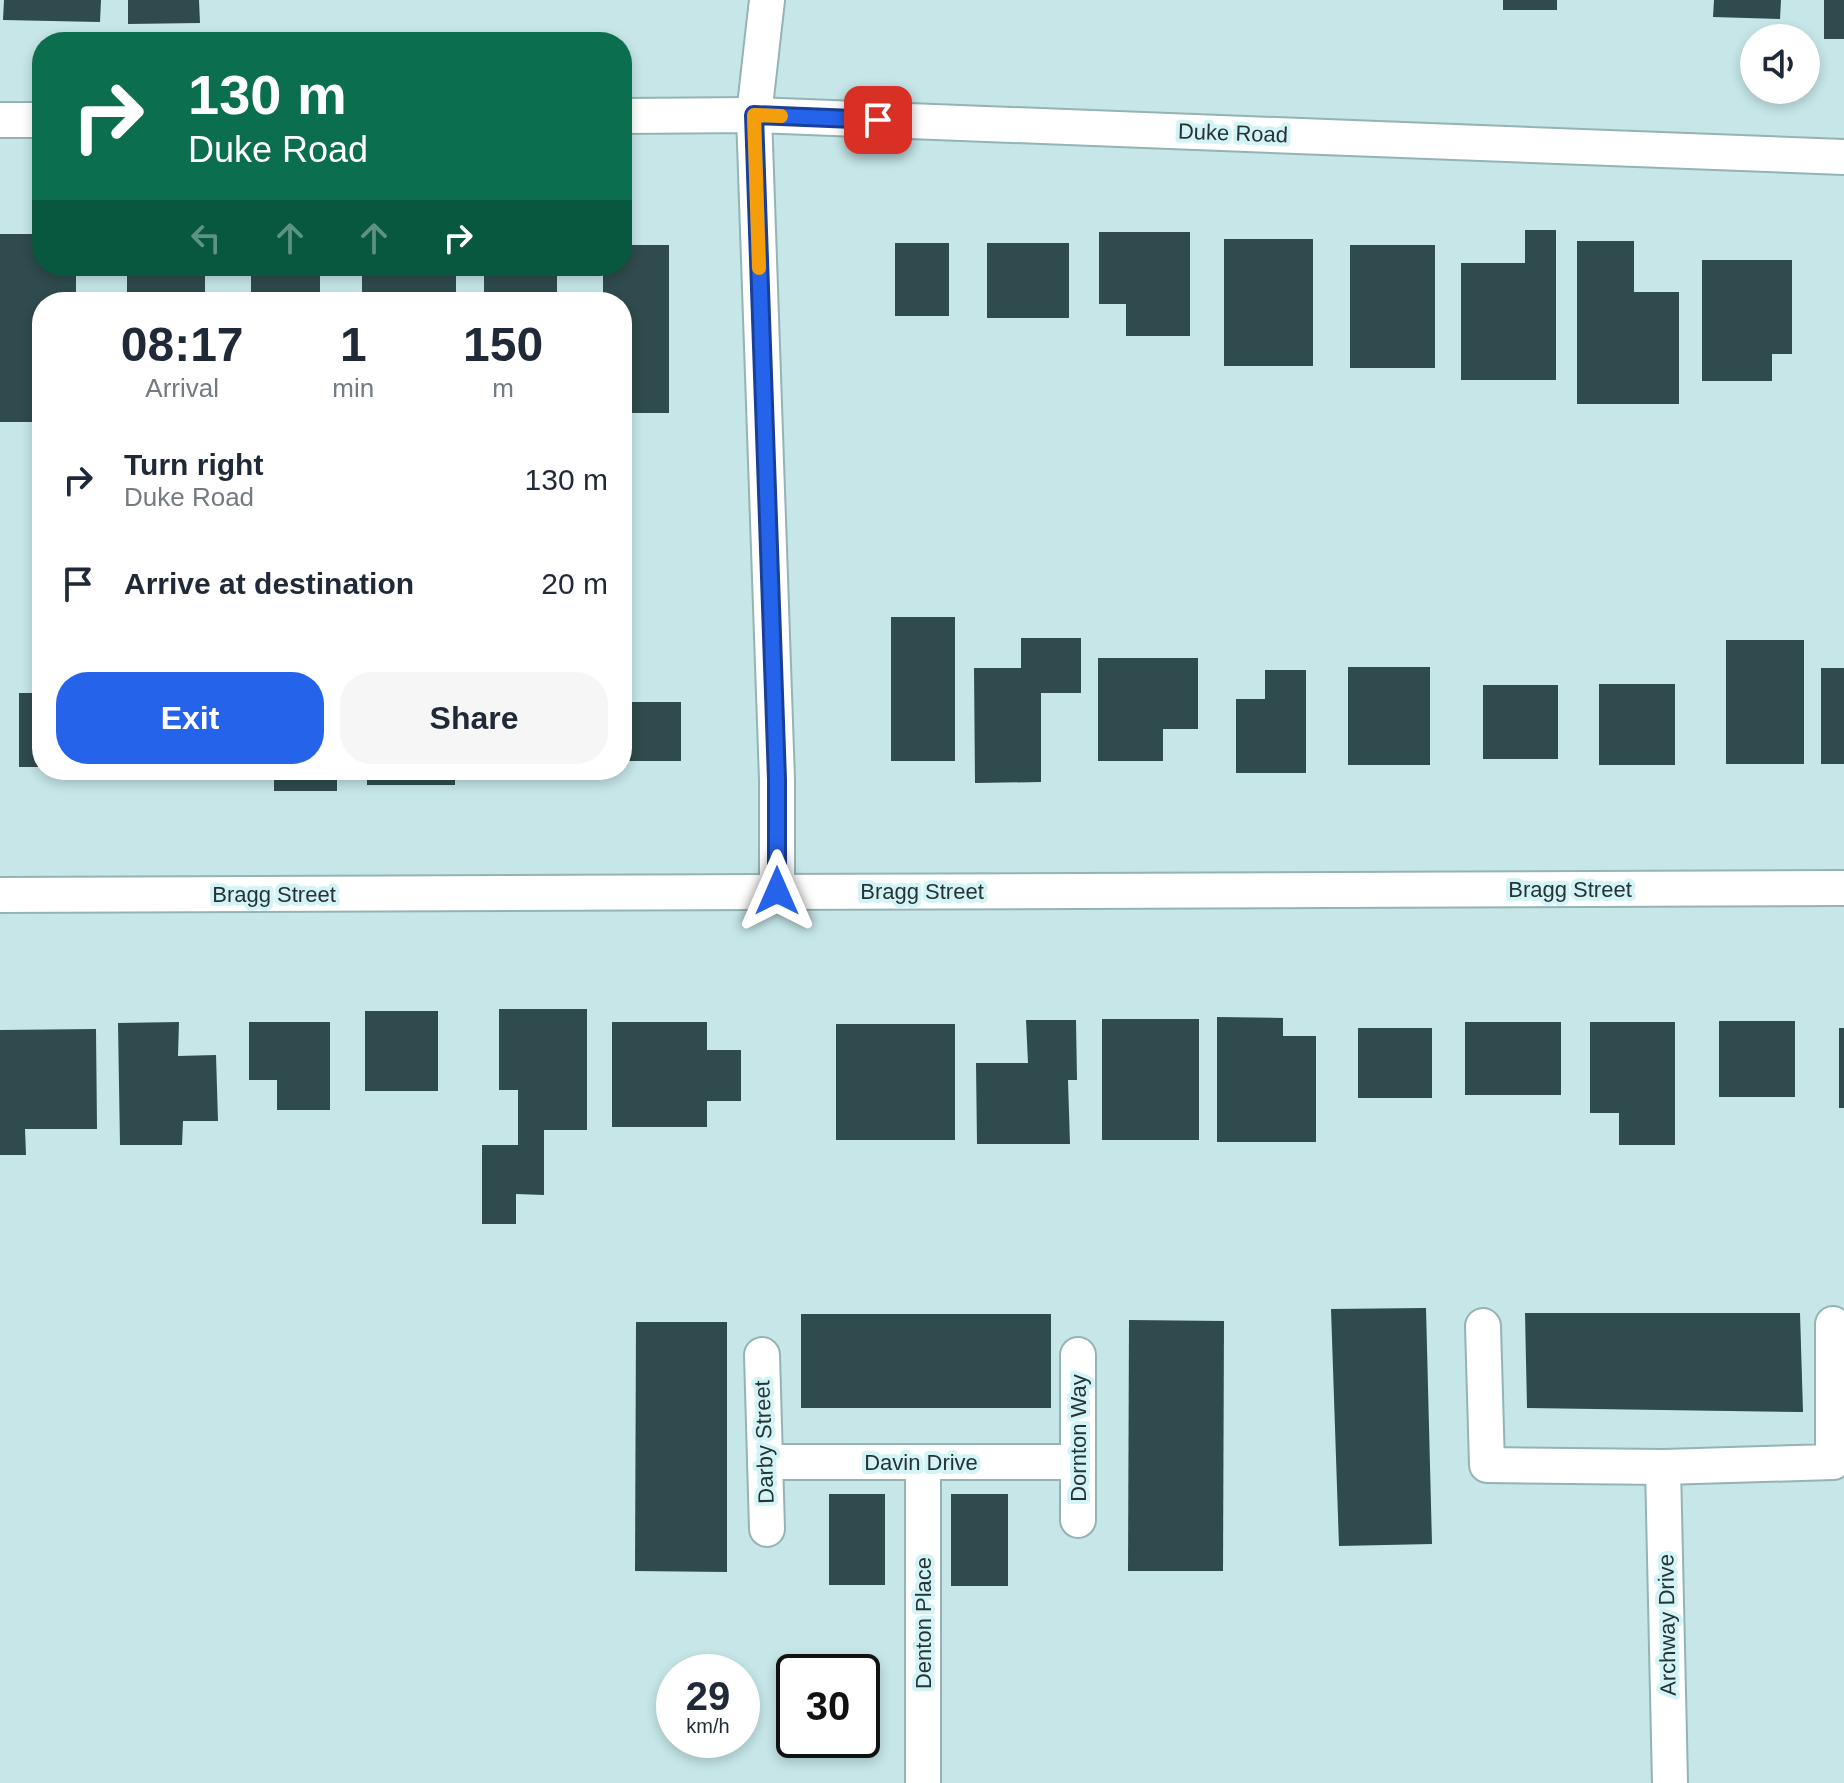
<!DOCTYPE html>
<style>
body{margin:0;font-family:Helvetica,sans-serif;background:#f6f6f7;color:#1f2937;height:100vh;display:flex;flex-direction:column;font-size:30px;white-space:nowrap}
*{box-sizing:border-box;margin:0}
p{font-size:26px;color:#747a83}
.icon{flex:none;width:44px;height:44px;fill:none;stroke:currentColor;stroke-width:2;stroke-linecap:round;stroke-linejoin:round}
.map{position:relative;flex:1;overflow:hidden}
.panel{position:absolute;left:32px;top:292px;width:600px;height:488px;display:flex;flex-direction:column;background:#fff;border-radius:32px;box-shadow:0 4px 12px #0003}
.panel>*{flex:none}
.hud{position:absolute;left:32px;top:32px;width:600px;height:244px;border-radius:32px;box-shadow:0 4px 12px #0003;background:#0b6e4f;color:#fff;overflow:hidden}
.fabs{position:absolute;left:1740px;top:24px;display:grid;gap:16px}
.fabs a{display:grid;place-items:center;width:80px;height:80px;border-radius:50%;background:#fff;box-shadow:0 4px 12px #0003;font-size:40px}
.speed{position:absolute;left:656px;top:1654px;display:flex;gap:16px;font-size:40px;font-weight:700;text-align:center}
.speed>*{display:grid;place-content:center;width:104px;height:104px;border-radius:50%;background:#fff;box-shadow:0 4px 12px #0003;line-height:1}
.speed small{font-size:20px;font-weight:400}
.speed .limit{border:4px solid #111;border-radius:12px;background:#fff;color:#111}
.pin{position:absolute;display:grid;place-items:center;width:68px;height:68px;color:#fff;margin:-34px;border-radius:16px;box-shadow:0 4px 12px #0006}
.me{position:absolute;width:88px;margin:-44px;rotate:0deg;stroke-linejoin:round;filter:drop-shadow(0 0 6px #0008)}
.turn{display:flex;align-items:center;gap:28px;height:168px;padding:0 24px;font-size:36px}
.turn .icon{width:104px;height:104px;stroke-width:2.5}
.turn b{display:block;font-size:56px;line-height:68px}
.lanes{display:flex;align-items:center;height:76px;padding:0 24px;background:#0003;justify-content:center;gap:40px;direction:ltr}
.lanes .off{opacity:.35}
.eta{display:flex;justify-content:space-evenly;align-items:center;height:136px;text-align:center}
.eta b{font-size:48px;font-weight:700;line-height:56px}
.primary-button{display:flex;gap:16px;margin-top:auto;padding:16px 24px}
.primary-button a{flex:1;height:92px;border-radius:32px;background:#2563eb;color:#fff;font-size:32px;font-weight:700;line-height:92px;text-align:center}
.primary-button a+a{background:#f6f6f7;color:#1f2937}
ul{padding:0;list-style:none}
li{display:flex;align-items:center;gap:24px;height:104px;padding:0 24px}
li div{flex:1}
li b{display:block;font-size:30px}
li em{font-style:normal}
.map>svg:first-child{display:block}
</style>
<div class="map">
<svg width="1844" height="1783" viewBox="0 0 1844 1783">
<rect width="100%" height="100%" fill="#c6e6e8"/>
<g fill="#2f4b4d">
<polygon points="4,0 101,0 100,22 3,20"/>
<polygon points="128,0 199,0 200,23 128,24"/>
<rect x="1503" y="0" width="54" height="10"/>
<polygon points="1714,0 1781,0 1780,19 1713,17"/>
<rect x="1824" y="0" width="20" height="39"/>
<polygon points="1525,230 1556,230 1556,380 1461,380 1461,263 1525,263"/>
<polygon points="1099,232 1190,232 1190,336 1126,336 1126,304 1099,304"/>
<polygon points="0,234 42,234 42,266 76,266 76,302 42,302 42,422 0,422"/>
<rect x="1224" y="239" width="89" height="127"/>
<polygon points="1577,241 1634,241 1634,292 1679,292 1679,404 1577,404"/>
<rect x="895" y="243" width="54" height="73"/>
<rect x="987" y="243" width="82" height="75"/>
<polygon points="622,245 669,245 669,413 622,413 622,302 603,302 603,266 622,266"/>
<rect x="1350" y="245" width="85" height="123"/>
<polygon points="1702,260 1792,260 1792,354 1772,354 1772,381 1702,381"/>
<rect x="127" y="266" width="78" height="36"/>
<rect x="251" y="266" width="69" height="36"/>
<rect x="362" y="266" width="94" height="36"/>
<rect x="484" y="266" width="73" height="36"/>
<rect x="891" y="617" width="64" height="144"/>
<polygon points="1021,638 1081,638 1081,693 1041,693 1041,782 975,783 974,668 1021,668"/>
<rect x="1726" y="640" width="78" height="124"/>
<polygon points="1098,658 1198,658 1198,729 1163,729 1163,761 1098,761"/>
<rect x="1348" y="667" width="82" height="98"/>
<rect x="1821" y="668" width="23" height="96"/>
<polygon points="1265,670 1306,670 1306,773 1236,773 1236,699 1265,699"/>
<rect x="1599" y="684" width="76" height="81"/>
<rect x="1483" y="685" width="75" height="74"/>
<rect x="19" y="693" width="23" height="74"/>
<rect x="622" y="702" width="59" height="59"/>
<rect x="274" y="770" width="63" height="21"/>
<rect x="367" y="770" width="88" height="15"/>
<polygon points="499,1009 587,1009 587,1130 544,1130 544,1195 516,1194 516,1224 482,1224 482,1145 518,1145 518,1090 499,1090"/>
<rect x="365" y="1011" width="73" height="80"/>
<polygon points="1217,1017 1283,1018 1283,1036 1316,1036 1316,1142 1217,1142"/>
<rect x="1102" y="1019" width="97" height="121"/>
<polygon points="1026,1020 1076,1020 1077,1080 1068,1080 1070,1144 977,1144 976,1063 1028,1063"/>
<rect x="1719" y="1021" width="76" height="76"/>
<polygon points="179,1022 178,1056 216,1055 218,1121 183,1121 182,1145 120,1145 118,1023"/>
<polygon points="249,1022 330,1022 330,1110 277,1110 277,1080 249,1080"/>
<polygon points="612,1022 707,1022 707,1050 741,1050 741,1101 707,1101 707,1127 612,1127"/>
<rect x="1465" y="1022" width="96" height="73"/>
<polygon points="1590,1022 1675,1022 1675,1145 1619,1145 1619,1113 1590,1113"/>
<rect x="836" y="1024" width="119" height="116"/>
<rect x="1358" y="1028" width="74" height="70"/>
<rect x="1839" y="1028" width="5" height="80"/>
<polygon points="96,1029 97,1129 25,1129 26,1155 0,1155 0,1030"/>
<polygon points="1426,1308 1432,1544 1339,1546 1331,1309"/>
<polygon points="1525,1313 1800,1313 1803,1412 1527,1408"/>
<rect x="801" y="1314" width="250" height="94"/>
<polygon points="1129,1320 1224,1321 1223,1571 1128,1571"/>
<polygon points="636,1322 727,1322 727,1572 635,1571"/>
<rect x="829" y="1494" width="56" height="91"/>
<rect x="951" y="1494" width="57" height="92"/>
</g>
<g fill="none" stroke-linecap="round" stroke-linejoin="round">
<g stroke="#94b3b5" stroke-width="38">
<g id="street">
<polyline points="767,0 754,115 777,780 777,891"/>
<polyline points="622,116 754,115 1844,157"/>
<polyline points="0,120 42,120"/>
<polyline points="0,895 1844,888"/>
<polyline points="1483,1326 1487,1465 1663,1467"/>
<polyline points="762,1355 767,1529"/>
<polyline points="1078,1355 1078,1520"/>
<polyline points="765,1462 1078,1462"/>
<polyline points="923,1462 923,1783"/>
<polyline points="1670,1783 1663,1467 1833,1462 1833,1324"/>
</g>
</g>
<use href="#street" stroke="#fff" stroke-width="34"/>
</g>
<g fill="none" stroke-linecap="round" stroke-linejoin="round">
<g stroke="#184099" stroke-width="20">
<polyline id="route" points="777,891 777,780 754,115 878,120"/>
</g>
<use href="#route" stroke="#2563eb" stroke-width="14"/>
<polyline stroke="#f59e0b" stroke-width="14" points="759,268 754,115 781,116"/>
</g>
<g text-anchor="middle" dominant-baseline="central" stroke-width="8" stroke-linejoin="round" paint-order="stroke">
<g font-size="22" fill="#263334" stroke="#d3f4f6">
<text transform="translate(1233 133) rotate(2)">Duke Road</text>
<text x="1570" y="889">Bragg Street</text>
<text x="922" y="891">Bragg Street</text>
<text x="274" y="894">Bragg Street</text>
<text transform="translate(1078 1438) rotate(-90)">Dornton Way</text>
<text transform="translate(764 1442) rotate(-92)">Darby Street</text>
<text x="921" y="1462">Davin Drive</text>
<text transform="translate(923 1623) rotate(-90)">Denton Place</text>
<text transform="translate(1667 1625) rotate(-91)">Archway Drive</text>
</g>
</g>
</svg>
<div class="fabs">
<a><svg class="icon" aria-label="sound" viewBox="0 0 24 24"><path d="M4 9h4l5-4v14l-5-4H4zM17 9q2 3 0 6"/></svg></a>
</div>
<div class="speed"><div>29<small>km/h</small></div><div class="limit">30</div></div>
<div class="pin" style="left:878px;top:120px;background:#d93025"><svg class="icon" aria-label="arrive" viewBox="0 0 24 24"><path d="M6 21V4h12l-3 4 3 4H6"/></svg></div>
<svg class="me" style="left:777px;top:891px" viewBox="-20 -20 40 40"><path d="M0-17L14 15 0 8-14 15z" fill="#2563eb" stroke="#fff" stroke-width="4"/></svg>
<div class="hud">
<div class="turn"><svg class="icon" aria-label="right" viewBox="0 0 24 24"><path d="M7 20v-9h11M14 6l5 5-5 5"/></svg><div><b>130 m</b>Duke Road</div></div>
<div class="lanes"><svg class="icon off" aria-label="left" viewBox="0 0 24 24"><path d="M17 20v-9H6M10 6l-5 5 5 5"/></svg><svg class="icon off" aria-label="ahead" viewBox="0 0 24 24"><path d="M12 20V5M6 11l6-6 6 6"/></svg><svg class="icon off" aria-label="ahead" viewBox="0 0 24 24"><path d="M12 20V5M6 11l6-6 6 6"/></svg><svg class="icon" aria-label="right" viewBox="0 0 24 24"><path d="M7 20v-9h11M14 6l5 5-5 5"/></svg></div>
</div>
<section class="panel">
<div class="eta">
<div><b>08:17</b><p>Arrival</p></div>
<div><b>1</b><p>min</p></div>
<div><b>150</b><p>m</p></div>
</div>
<ul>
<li><svg class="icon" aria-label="right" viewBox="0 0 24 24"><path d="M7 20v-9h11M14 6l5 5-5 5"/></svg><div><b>Turn right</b><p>Duke Road</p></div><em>130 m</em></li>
<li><svg class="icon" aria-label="arrive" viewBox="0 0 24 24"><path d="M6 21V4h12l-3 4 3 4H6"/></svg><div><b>Arrive at destination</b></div><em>20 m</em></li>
</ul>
<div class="primary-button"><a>Exit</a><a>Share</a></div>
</section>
</div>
